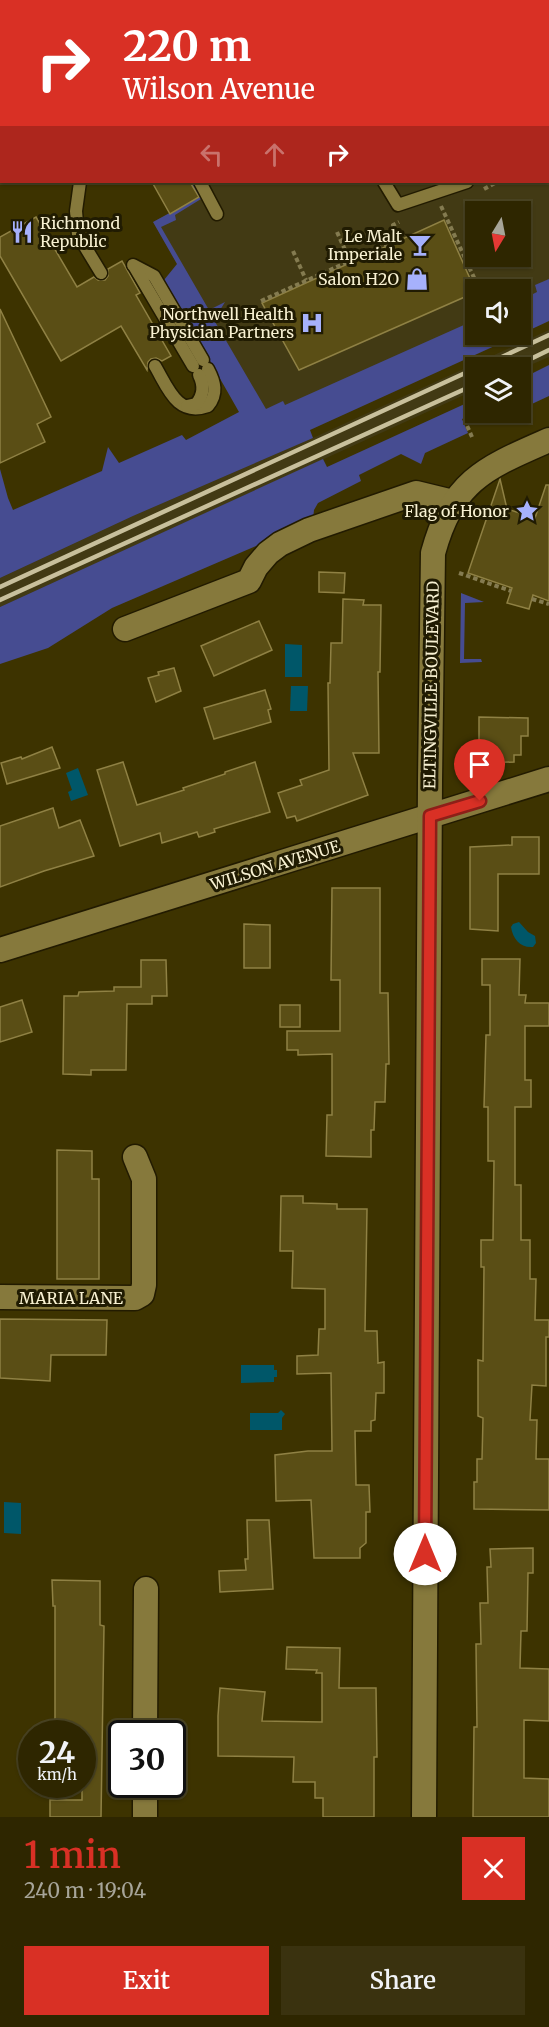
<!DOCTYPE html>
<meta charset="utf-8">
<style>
body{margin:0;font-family:Merriweather,serif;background:#3a320f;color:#f1f3f6;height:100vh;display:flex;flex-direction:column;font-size:22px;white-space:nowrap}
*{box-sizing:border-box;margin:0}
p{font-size:20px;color:#a7a599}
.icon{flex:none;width:33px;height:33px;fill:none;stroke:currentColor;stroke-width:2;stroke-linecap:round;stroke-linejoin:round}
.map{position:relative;height:1817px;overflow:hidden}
.side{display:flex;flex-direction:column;background:#2e2600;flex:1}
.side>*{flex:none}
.guide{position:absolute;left:0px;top:0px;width:549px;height:183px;box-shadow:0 2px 4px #0004,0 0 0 2px #494322;background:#d93025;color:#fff;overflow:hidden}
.needle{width:39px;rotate:190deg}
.controls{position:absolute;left:465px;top:201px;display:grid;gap:12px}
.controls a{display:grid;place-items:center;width:66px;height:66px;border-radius:0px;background:#2e2600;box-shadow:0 2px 4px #0004,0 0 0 2px #494322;font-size:30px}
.speed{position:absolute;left:18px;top:1720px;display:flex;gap:12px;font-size:30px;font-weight:700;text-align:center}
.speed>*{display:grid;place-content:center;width:78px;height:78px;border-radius:50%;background:#2e2600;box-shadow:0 2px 4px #0004,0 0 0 2px #494322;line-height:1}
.speed small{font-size:15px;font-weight:400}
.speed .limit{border:3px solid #111;border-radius:9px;background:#fff;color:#111}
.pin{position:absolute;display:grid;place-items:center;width:51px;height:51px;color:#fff;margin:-62px -26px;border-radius:50% 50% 50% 0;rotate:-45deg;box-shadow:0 0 6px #0007}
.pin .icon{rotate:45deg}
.me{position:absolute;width:66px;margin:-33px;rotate:0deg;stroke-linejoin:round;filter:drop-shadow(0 0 4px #0008)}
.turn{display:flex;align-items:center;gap:21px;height:126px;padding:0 24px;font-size:27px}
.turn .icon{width:78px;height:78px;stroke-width:2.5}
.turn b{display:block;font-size:42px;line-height:51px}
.lanes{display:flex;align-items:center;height:57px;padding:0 24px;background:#0003;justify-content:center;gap:30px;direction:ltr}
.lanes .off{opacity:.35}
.round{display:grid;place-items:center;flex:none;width:63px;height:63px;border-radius:0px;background:#3a320f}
.summary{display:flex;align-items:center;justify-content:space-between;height:102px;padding:0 24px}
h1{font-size:36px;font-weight:600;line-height:45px;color:#d93025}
.action{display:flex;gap:12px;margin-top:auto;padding:12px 24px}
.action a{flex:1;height:69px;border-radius:0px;background:#d93025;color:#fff;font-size:24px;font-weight:600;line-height:69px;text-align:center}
.action a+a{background:#3a320f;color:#f1f3f6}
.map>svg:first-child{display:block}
</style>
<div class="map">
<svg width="549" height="1817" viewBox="0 0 549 1817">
<rect width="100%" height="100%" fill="#3d3300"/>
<g fill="#423a14" fill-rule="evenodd">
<path d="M549,119V292L521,305L520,290H476L475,326L266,419L153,222L199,197L190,182H548V120ZM476,212H520V256H476Z"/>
<polygon points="549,330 549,357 521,369 520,368 476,368 475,390 0,607 0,578 133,516 313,438"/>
</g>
<g fill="#464c91">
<polygon points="190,182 194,182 202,195 201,199 175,215 176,220 161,227 209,310 225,302 214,320 266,409 283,401 285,405 475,320 476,334 519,335 310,430 313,438 133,516 0,578 0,469 8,498 13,510 102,471 108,447 119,463 182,435 186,440 239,412 164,280 177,264 153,222 199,197"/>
<polygon points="549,279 549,321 521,334 521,300 537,292 535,285"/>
<polygon points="549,365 549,396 521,409 521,379"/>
<polygon points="469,402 471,404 474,403 476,412 477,413 462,419 468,433 425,453 421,464 401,454 359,475 361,481 318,503 314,510 313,519 291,531 112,608 48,648 0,664 0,607 323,459 327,467"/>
<polygon points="461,593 484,602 465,603 464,659 481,659 482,662 460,663"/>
</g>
<g fill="#005769">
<polygon points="285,644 302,645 302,677 285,677"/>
<polygon points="291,686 308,686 307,711 290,711"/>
<polygon points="78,768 88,795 71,801 68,792 72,790 66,773"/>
<path d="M519,922L528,932L535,936L536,943L533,947C520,948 513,939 511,927L513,924Z"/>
<polygon points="241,1365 274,1365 274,1370 277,1370 277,1377 274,1377 274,1382 241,1383"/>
<polygon points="281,1410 285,1414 282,1418 282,1430 250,1430 250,1413 278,1413"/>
<polygon points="4,1502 21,1503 21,1534 4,1533"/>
</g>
<g fill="#5a4e15" stroke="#8f8144" stroke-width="1.5">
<polygon points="152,182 190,182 199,197 170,214"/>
<polygon points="36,217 77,287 94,277 98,280 105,280 108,276 108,269 122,261 140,293 136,295 171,356 162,361 156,358 151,359 148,362 147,370 121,326 61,361 0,256 0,237"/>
<polygon points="444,220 476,292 299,370 262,303"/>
<polygon points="0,309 51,417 37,424 45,442 0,463"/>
<polygon points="500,479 507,509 535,518 546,485 549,485 549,601 533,595 529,609 507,603 512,588 468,573"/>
<polygon points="319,572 345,573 344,593 319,592"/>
<polygon points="343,599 364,600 363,605 381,605 380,672 378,672 379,753 353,753 368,795 297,821 295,816 287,818 278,793 302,785 300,780 329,770 328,683 330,683 331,643 342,643"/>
<polygon points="259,621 272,650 214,676 201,646"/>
<polygon points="174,668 181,691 156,702 148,678 159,675 158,672"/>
<polygon points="265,690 271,709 268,710 271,722 214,739 204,708"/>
<polygon points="479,717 528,718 528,736 521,736 521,755 514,755 514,762 479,763"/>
<polygon points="52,747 60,768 7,784 1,763 21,757 22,759"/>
<polygon points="123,762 137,805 184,790 183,788 225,774 225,772 255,762 270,812 214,829 215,832 199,837 197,832 162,843 160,833 120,846 97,770"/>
<polygon points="53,808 59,828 80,820 94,856 44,871 0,887 0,826"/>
<polygon points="512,837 539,837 539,874 498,874 498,931 470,929 470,847 512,845"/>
<polygon points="332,888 380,888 380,993 388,993 389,1064 386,1064 385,1102 375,1102 374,1130 371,1130 371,1157 326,1156 327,1115 332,1115 332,1054 298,1055 298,1050 287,1050 287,1031 340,1031 340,980 331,980"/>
<polygon points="244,924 270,925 270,968 244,968"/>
<polygon points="482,959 520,959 519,995 526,995 525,1003 549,1003 549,1026 525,1026 525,1080 531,1080 531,1107 515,1107 515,1185 521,1185 521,1240 530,1240 530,1279 536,1279 535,1320 549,1320 549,1337 546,1337 546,1386 532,1385 530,1420 537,1420 536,1459 549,1459 549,1510 474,1509 474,1482 477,1482 477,1459 482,1459 483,1418 478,1416 478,1360 483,1361 484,1267 481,1267 481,1240 493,1240 494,1161 488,1161 488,1107 484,1107 486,1035 490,1035 490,985 482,985"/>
<polygon points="141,960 166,960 167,996 152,996 152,1004 127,1004 126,1070 91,1070 91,1075 63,1074 64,996 78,996 79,992 114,991 114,987 141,987"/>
<polygon points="22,1000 32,1032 0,1042 0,1007"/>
<rect x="280" y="1005" width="20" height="22"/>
<polygon points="57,1150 92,1151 92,1179 99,1179 99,1279 57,1279"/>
<polygon points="281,1196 303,1196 303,1203 337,1204 337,1209 367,1209 365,1331 377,1331 378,1363 384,1362 384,1393 376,1393 375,1420 371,1421 371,1431 355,1431 356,1485 369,1485 370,1512 366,1512 366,1543 360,1548 360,1558 314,1558 311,1500 276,1501 275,1455 308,1451 332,1451 331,1373 297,1374 297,1356 318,1355 319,1329 325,1329 325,1289 292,1288 293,1251 280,1251"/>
<polygon points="0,1319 107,1320 106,1355 51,1355 50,1381 0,1378"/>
<polygon points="247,1520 269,1520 273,1589 220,1592 219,1571 246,1570 245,1559 248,1559"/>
<polygon points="533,1548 533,1573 528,1573 527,1631 521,1631 520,1668 549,1669 549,1721 524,1720 524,1778 549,1779 549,1817 473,1817 474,1727 477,1727 476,1644 481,1644 480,1603 488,1603 487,1567 491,1567 490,1549"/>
<polygon points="52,1580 100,1581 100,1625 104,1626 101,1817 50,1817 50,1800 82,1800 82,1734 55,1734 55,1606 53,1606"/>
<polygon points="287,1647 340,1648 339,1688 376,1688 377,1757 374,1757 374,1817 323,1817 323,1798 315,1798 315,1782 293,1782 294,1757 218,1756 218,1716 220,1688 265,1692 262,1721 322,1722 322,1673 316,1673 317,1670 286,1669"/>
</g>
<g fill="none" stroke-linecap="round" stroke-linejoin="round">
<g stroke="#221b00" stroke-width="15">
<g id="service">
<polyline points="267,0 269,2"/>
<polyline points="414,2 417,0"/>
<polyline points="437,2 440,0"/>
<polyline points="548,139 549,138"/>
<polyline points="80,182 76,211 78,235 101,273"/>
<polyline points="200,182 217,214"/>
<polyline points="384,182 398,205 467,182"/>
<polyline points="133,265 154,276 203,360"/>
<polyline points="134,266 193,366"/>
<path d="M155,366C168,388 177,417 208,406C218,394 215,382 208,369"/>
<path d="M187,406L196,404C204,395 204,385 199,375"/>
</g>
</g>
<g stroke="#221b00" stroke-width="27">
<g id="minor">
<polyline points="176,2 197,0"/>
<polyline points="0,5 2,5"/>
<polyline points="125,629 249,581 256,567 268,553 280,544 309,530 416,493 453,502"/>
<polyline points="0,950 549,779"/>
<polyline points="0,1297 135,1298 142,1294 144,1285 144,1179 135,1157"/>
<polyline points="145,1734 146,1589"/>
<polyline points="145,1817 145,1785"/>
<path d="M424,1817L430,781L433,553C453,480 485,468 549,440"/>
</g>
</g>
<g stroke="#221b00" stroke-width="36">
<g id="secondary">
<polyline points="247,2 250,0"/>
<polyline points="0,117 2,116"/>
</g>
</g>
<g stroke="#847b50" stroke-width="4" stroke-dasharray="4.5 3" stroke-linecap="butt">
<polyline points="484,189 497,182"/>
<polyline points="441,206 476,282"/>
<polyline points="337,232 350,261"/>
<polyline points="293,251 306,280"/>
<polyline points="464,257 476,252"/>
<polyline points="261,301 399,239 393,225 399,222"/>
<polyline points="471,392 476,400"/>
<polyline points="472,437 465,421 482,412"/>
<polyline points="459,573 511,591"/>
<polyline points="532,599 549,604"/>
</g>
<use href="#service" stroke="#86793c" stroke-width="12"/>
<use href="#minor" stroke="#86793c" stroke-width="24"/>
<use href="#secondary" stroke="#86793c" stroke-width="33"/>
<g stroke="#c8c09c" stroke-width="4.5">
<polyline points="478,368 549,335"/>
<polyline points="512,368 549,350"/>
<polyline points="0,587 476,368"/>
<polyline points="0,600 476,384"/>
</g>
</g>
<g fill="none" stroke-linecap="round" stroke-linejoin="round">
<g stroke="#8d1f18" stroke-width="15">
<polyline id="route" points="425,1554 430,816 480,801"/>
</g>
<use href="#route" stroke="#d93025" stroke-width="10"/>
</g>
<defs>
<g id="restaurant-bare" transform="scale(1.8)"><path d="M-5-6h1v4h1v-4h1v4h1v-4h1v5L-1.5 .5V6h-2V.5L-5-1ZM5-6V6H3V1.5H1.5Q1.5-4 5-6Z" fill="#a6b1fc" stroke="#201b02" stroke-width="2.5" paint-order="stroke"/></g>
<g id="bar-bare" transform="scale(1.8)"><path d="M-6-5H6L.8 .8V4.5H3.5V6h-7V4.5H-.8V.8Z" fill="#a6b1fc" stroke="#201b02" stroke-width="2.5" paint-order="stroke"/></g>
<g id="shop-bare" transform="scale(1.8)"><path d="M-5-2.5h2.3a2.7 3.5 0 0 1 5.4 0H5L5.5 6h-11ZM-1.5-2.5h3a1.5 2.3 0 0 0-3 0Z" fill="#a6b1fc" stroke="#201b02" stroke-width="2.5" paint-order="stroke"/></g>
<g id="hospital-bare" transform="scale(1.8)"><path d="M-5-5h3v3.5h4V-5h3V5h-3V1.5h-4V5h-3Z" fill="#a6b1fc" stroke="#201b02" stroke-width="2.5" paint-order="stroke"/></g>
<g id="sight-bare" transform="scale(1.8)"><path d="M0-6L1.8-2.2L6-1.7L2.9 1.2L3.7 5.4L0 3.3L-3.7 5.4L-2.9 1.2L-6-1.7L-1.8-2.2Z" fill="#a6b1fc" stroke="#201b02" stroke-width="2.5" paint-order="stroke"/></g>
</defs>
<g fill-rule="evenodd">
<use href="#restaurant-bare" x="22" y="232"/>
<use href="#bar-bare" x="420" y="245"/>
<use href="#shop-bare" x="417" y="279"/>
<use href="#hospital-bare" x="312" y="323"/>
<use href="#sight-bare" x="527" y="511"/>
</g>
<g text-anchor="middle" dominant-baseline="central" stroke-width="6" stroke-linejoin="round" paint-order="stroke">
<g font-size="16" fill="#f8f1d2" stroke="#201b02" text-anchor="end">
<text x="40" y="223" text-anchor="start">Richmond<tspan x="40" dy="18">Republic</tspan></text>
<text x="402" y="236">Le Malt<tspan x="402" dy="18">Imperiale</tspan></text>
<text x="399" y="279">Salon H2O</text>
<text x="294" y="314">Northwell Health<tspan x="294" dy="18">Physician Partners</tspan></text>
<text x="509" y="511">Flag of Honor</text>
</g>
<g font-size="16" fill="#f8f1d2" stroke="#201b02">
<text transform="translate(431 685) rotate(-89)">ELTINGVILLE BOULEVARD</text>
<text transform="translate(275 865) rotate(-17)">WILSON AVENUE</text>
<text x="71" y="1298">MARIA LANE</text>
</g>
</g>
</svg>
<div class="controls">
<a><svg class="needle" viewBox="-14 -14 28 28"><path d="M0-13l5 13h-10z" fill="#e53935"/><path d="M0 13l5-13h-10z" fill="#a7a599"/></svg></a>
<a><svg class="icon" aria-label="sound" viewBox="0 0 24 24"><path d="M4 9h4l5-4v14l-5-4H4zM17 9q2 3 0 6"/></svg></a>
<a><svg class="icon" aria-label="layers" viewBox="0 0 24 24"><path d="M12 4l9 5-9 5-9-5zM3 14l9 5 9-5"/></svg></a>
</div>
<div class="speed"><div>24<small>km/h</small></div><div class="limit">30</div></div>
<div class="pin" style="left:480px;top:801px;background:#d93025"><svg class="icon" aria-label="arrive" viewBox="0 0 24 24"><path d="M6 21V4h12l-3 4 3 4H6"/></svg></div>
<svg class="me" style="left:425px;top:1554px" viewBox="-20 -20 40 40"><circle r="19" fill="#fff"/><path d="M0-13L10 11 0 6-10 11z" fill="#d93025"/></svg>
<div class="guide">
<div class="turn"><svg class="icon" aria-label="right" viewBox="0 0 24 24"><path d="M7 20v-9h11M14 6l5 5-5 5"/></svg><div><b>220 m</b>Wilson Avenue</div></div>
<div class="lanes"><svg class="icon off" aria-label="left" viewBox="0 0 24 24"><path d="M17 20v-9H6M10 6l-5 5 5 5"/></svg><svg class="icon off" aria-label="ahead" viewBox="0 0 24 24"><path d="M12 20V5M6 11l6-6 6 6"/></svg><svg class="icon" aria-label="right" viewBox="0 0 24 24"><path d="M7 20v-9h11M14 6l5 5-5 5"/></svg></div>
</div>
</div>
<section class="side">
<div class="summary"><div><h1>1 min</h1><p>240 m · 19:04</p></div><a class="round" style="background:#d93025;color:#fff"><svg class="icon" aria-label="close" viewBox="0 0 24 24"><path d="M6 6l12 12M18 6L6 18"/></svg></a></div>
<div class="action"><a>Exit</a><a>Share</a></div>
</section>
